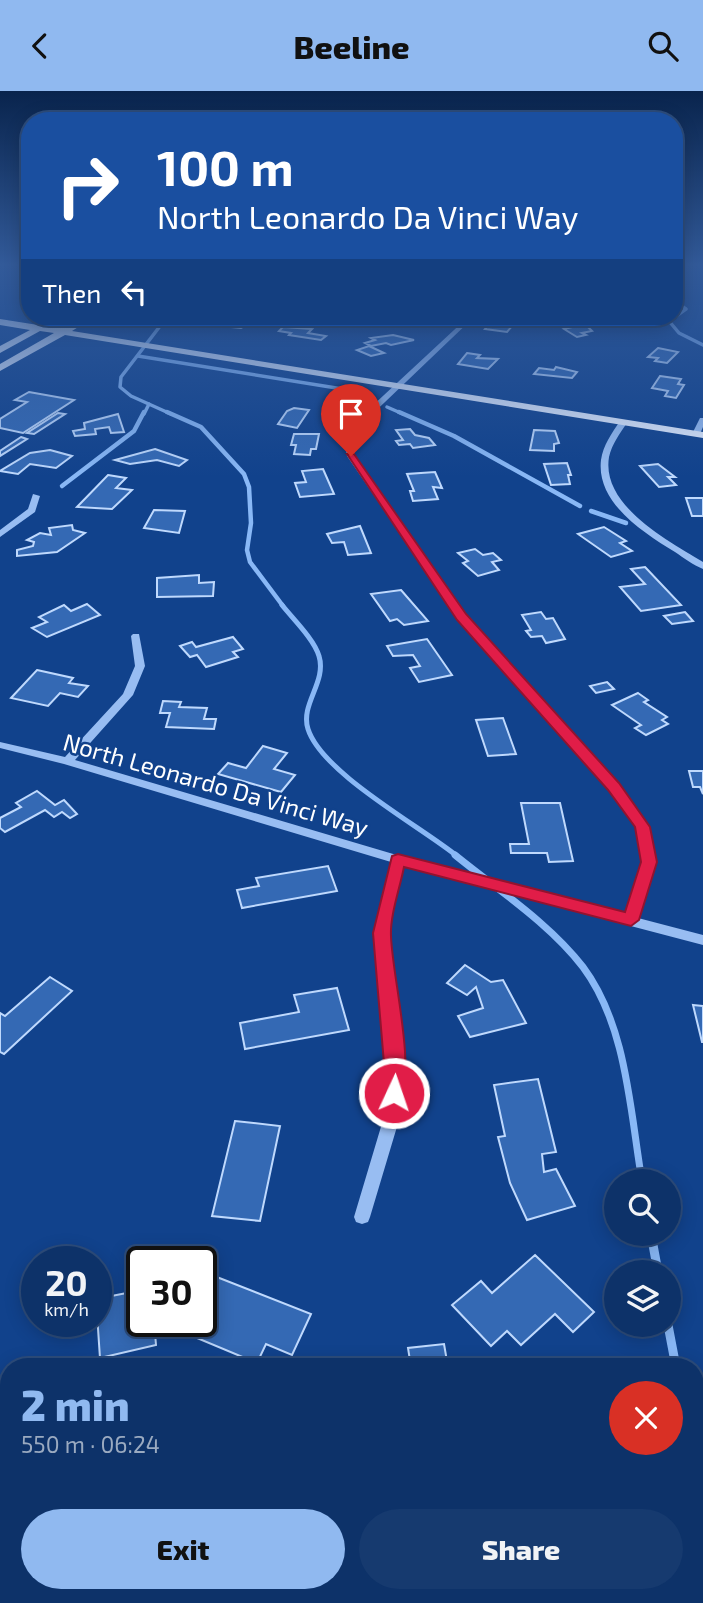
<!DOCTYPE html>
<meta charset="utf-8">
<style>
body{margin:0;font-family:"Exo 2",sans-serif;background:#163a6f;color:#f1f3f6;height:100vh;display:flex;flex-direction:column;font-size:26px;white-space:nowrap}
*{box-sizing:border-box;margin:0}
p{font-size:23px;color:#9aaac0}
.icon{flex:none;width:38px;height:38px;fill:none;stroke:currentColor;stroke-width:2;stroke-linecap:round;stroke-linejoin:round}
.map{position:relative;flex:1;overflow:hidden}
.side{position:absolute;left:0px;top:1267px;width:704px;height:245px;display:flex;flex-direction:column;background:#0d3269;border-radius:28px 28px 0 0;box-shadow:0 4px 18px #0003,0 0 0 2px #2d4d7d}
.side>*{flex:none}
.hud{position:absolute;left:21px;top:21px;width:662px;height:214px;border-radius:28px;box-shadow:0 4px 18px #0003,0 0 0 2px #2d4d7d;background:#1a4fa0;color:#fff;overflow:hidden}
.buttons{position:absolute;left:604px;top:1078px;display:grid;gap:14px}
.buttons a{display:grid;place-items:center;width:77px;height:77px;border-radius:50%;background:#0d3269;box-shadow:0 4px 18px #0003,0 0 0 2px #2d4d7d;font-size:35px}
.speed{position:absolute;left:21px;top:1155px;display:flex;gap:14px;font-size:35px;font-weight:700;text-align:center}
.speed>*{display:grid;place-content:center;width:91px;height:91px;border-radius:50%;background:#0d3269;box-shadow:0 4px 18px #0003,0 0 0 2px #2d4d7d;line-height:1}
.speed small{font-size:18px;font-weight:400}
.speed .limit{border:4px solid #111;border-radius:10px;background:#fff;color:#111}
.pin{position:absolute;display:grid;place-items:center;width:60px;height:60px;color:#fff;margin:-72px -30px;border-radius:50% 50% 50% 0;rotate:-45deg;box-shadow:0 0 7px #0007}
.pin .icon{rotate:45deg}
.me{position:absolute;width:77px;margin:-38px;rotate:3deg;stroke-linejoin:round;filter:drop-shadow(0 0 5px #0008)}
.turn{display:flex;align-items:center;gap:24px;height:147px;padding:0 21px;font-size:32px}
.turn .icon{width:91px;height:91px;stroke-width:2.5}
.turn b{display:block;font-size:49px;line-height:60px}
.then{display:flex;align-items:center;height:66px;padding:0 21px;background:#0003;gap:14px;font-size:26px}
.round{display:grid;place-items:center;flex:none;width:74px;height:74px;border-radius:37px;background:#163a6f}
.overview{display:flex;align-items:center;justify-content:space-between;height:119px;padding:0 21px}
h1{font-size:42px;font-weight:800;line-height:52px;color:#90b9f0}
.cta{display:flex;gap:14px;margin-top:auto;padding:14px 21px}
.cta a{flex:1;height:80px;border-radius:42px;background:#90b9f0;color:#111;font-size:28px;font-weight:800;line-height:80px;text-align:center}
.cta a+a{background:#163a6f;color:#f1f3f6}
header{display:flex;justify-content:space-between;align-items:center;height:91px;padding:0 21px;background:#90b9f0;color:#111;font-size:32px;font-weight:800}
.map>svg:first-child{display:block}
</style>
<header><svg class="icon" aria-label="back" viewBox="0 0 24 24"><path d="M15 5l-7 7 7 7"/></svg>Beeline<svg class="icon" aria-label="search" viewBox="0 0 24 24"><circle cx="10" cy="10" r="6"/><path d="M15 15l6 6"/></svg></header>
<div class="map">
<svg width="703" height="1512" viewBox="0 0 703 1512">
<rect width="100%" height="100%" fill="#11428c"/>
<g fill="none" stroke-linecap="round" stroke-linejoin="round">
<g stroke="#89b8f6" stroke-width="3.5">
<polyline points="674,210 686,218 669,230 679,242 703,254"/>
<polyline points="167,226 121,286 120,296 131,305 171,323"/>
<polyline points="119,228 123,226"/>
<polyline points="138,265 355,300 371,307"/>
<polyline points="387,316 403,323"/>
<polyline points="144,323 149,313"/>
</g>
<g stroke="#89b8f6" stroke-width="4.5">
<polyline points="167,321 201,336 244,383 249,396 251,432 247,459 250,471 283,515"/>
<polyline points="399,321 454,345 580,415"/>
<polyline points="62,395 134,340 144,321"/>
<polyline points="591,420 626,432"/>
</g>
<path stroke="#89b8f6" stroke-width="5" d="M282,514C293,528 314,548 319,565C327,591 300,613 308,638C322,682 420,735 457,765"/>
<path stroke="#89b8f6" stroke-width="7" d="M455,764C498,799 549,832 583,876C627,935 630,1020 642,1090"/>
<g stroke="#89b8f6" stroke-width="9">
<polyline points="651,1143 658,1181"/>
<polyline points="668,1234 676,1276"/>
<polyline points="695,1372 703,1415"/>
</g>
</g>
<g fill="#3469b4" stroke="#bfd9fd" stroke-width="2">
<polygon points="223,226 245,229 241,231 248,233 241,237 211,234"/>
<polygon points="409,226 433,226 418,232 407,231 405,229"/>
<polygon points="495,227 507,228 503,233 513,234 507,241 485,238"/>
<polygon points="585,233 592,240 582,242 586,244 577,246 564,238"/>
<polygon points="283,236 312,238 308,242 326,245 321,249 289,244 291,242 279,240"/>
<polygon points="393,244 414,249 391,254 386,252 371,255 365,252 375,249 371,247"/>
<polygon points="369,255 384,262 371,265 357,259"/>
<polygon points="658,257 678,261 667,272 655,270 658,267 648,266"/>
<polygon points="467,262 480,264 477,267 498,268 488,278 458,273"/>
<polygon points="556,276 577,281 572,287 534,283 539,277 554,279"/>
<polygon points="660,285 681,288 678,293 684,294 676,307 665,305 668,300 652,297"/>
<polygon points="29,301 74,309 23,342 0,337 0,328 27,311 15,309"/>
<polygon points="294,317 309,319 297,337 278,333 287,320"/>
<polygon points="58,322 65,323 34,343 27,342"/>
<polygon points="118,323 124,341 111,342 109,336 95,338 96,343 75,345 73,340 85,338 84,332"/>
<polygon points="410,338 415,344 429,347 435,354 413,357 410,353 399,354 396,350 403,349 396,339"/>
<polygon points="534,339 555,340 559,352 554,353 554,360 530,359"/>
<polygon points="294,343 319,343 316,358 311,358 310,364 294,363 296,354 291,354"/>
<polygon points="21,346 27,348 0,365 0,360"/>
<polygon points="155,358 187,369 179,375 157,369 130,373 115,369"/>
<polygon points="50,359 72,365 56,377 30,373 18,383 0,380 30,362"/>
<polygon points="567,372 571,384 568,384 570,393 551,394 544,373"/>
<polygon points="658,373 675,386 668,386 676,394 659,396 640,375"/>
<polygon points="323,378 334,403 300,406 295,392 306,391 302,380"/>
<polygon points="435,381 442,397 433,396 438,408 413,410 410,400 414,400 407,383"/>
<polygon points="108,384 126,387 116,397 132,399 112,418 77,416"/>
<polygon points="686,407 703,407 703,425 692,425"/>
<polygon points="154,419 185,420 179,442 144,437"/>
<polygon points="72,434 73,439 85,442 57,461 17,465 17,459 33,455 34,451 27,449 40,442 51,444 49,437"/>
<polygon points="360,435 371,462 348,464 344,451 332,452 327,443"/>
<polygon points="604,436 626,450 620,452 632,460 611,466 578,443"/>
<polygon points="475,458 483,464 493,462 501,469 492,471 499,479 478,485 463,472 468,470 458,462"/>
<polygon points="645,476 681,514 641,520 620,496 645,493 631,478"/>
<polygon points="199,484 199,492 214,491 213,505 157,506 157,487"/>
<polygon points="401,499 428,530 404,534 397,528 390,530 371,503"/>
<polygon points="87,513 100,524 47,546 32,537 47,531 39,526 64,514 71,520"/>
<polygon points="541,521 546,528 553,527 565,548 546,552 542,545 531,546 526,540 531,539 522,524"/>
<polygon points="685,521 693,530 672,533 664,525"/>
<polygon points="233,546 243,558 233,561 238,566 206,576 197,564 190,566 180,555 192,551 196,556"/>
<polygon points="427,548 452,584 419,591 410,577 420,575 413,564 393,565 387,555"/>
<polygon points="37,579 73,587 69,592 88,595 78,606 60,602 48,615 11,607"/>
<polygon points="607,591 614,598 596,602 590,595"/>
<polygon points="638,602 648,609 644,611 667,626 662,629 668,633 646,644 635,637 641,634 612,614"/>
<polygon points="163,610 181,611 179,616 207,617 204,628 216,628 214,638 166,636 170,622 160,622"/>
<polygon points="503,627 516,663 488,665 476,629"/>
<polygon points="263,655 287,662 274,678 295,684 281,701 218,683 228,672 246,677"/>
<polygon points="689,680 703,680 703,703 700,696 693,696"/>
<polygon points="37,700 55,714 64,709 77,723 70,727 62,721 54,726 45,719 5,741 0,737 0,727 21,716 16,712"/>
<polygon points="521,712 560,712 573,770 549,771 547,762 511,762 510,753 529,753"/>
<polygon points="328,775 337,800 242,817 237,799 259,795 256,787"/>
<polygon points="465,874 491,891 503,889 526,932 470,946 458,925 483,917 476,896 467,904 447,892"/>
<polygon points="50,886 72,900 4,963 0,961 0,922 5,925"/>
<polygon points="337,897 349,939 245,958 240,932 299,921 294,904"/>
<polygon points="693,914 703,915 703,951 702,951"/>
<polygon points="538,988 556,1061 542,1063 544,1081 556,1078 575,1115 527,1129 510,1092 498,1046 505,1045 494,994"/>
<polygon points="235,1030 280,1035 260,1130 212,1125"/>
<polygon points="535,1164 594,1221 573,1241 555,1223 521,1254 507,1240 491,1255 452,1214 481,1190 492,1202"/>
<polygon points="204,1181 311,1223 292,1264 266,1253 257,1272 185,1242 191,1230 201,1230"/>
<polygon points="142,1199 142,1230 154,1230 156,1254 100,1267 96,1208"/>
<polygon points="444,1253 448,1276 411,1276 408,1257"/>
<polygon points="13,1503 93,1503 76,1512 16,1512"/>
<polygon points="106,1503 149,1503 152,1512 108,1512"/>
<polygon points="312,1503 345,1503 352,1507 351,1512 309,1512"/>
</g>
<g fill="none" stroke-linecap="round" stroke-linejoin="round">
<g fill="#98bdf2" fill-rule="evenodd">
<polygon points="468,226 474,226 362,333 353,353 355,365 465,524 617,692 648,736 655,771 638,827 703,844 703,854 403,775 389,842 403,975 399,1029 370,1126 368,1131 362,1133 356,1131 354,1126 383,1029 389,975 375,842 391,771 64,673 0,657 0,651 65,666 123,603 135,575 131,545 133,543 139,543 145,575 133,604 75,669 400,765 626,824 643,771 636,736 609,698 459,528 347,365 345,353 356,330"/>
<polygon points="700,327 703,327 703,336 699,345 693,345 692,343"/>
<path d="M620,330L627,332C620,342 612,353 609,366C601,415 669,450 703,471V478C693,474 684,467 675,461C644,442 596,412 601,369C603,354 612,342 620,330Z"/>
<polygon points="33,403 40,405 35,421 0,446 0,439 28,418"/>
</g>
<path fill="#e3edff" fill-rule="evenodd" d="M53,226H63L48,236C69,239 75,226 94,226L72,240L703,341V347L65,244L0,280V273L54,242L40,240L0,262V255L30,239L0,234V228L38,234Z"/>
</g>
<linearGradient id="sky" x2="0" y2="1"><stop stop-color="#09244d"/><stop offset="0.45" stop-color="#325a99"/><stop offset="1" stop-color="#325a99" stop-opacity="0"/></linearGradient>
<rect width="703" height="386" fill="url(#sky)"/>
<path fill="#e11d48" stroke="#92132f" stroke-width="2" d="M347,363H354L466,523L619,692L650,736L657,771L639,829L631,835L404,776C400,797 390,824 391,845C392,884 416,977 400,1008H387L373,842L392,765L398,763L625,821L641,771L635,736L608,699L457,529Z"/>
<g text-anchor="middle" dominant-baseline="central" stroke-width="5" stroke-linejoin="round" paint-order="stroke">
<g font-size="24" fill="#fff" stroke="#11428c">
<text transform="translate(216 693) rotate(16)">North Leonardo Da Vinci Way</text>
</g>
</g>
</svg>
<div class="buttons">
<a><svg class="icon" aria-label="search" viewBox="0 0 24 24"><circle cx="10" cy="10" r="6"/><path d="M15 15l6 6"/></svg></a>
<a><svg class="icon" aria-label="layers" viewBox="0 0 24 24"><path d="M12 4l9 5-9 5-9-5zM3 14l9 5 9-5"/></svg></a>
</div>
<div class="speed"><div>20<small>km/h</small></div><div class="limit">30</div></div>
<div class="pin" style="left:351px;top:365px;background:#d93025"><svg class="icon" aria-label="arrive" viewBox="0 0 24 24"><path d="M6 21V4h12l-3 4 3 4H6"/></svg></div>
<svg class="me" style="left:394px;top:1002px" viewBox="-20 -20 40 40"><circle r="17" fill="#e11d48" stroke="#fff" stroke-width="3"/><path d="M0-11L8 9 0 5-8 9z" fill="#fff"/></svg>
<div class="hud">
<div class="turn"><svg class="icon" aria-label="right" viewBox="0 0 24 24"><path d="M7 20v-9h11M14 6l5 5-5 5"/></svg><div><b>100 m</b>North Leonardo Da Vinci Way</div></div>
<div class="then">Then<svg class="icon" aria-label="left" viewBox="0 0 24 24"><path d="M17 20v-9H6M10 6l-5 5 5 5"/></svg></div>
</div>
<section class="side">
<div class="overview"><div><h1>2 min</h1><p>550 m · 06:24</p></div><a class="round" style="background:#d93025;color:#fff"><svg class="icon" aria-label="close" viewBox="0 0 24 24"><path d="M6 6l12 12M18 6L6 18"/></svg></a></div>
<div class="cta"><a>Exit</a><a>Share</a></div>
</section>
</div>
